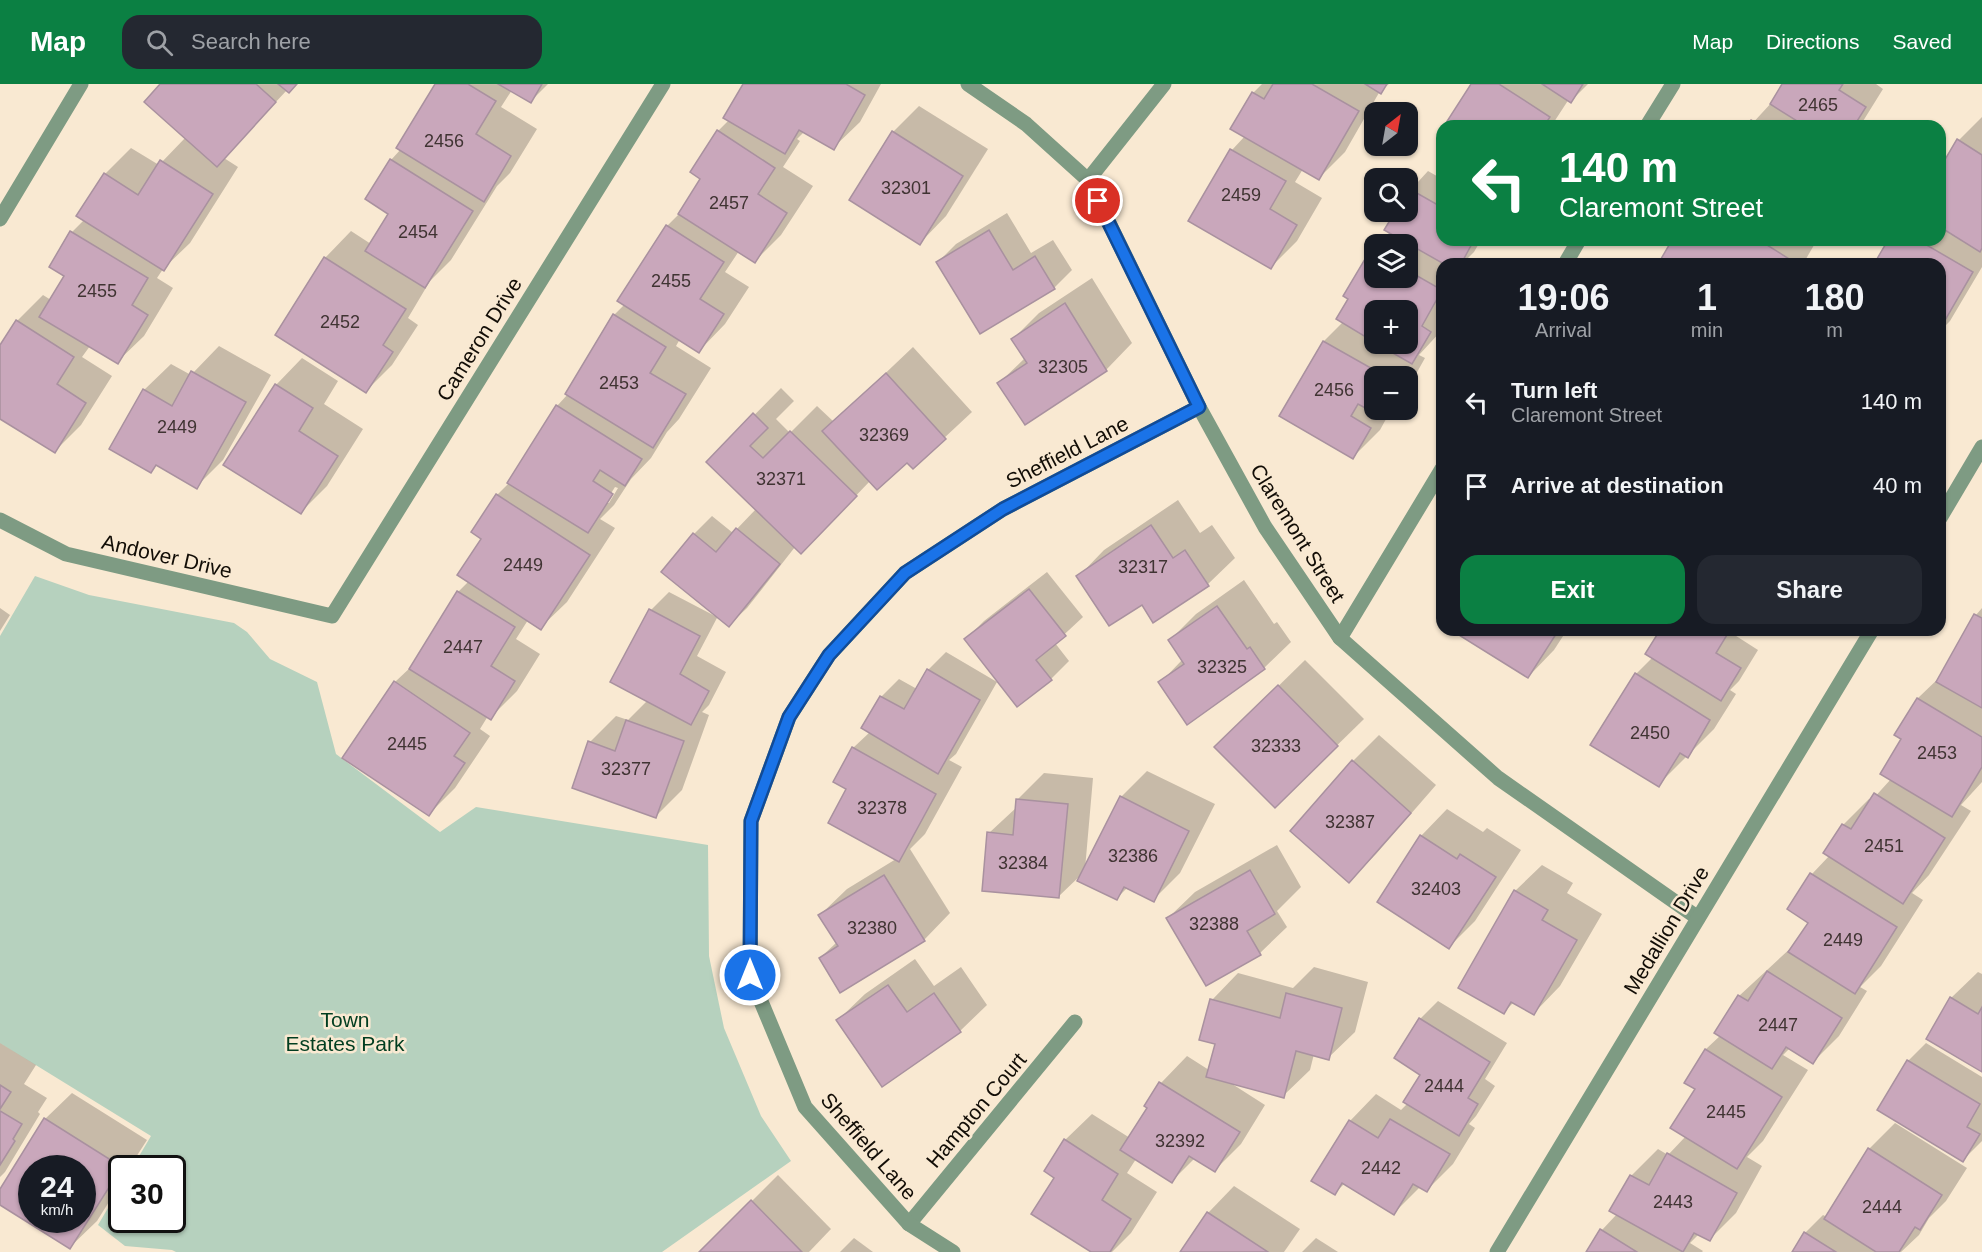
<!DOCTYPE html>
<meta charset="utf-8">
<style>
body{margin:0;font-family:Arial,sans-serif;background:#242831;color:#f1f3f6;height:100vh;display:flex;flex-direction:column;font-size:22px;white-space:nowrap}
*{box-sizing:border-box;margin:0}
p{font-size:20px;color:#9ea1a6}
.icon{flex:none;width:33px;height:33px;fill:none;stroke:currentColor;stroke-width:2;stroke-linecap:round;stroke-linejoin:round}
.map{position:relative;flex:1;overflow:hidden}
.drawer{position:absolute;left:1436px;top:174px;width:510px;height:378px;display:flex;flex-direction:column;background:#171b24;border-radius:18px;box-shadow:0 2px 4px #0004}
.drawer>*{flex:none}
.banner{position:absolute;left:1436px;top:36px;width:510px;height:126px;border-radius:18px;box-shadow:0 2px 4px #0004;background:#0b8043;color:#fff;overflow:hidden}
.needle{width:39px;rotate:31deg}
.tools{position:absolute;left:1364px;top:18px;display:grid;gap:12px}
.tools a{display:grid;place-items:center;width:54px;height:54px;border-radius:12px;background:#171b24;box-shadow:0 2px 4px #0004;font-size:30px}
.speed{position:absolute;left:18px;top:1071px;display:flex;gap:12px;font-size:30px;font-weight:700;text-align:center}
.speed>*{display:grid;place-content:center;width:78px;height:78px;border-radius:50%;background:#171b24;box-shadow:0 2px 4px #0004;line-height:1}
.speed small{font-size:15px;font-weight:400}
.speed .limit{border:3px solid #111;border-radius:9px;background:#fff;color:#111}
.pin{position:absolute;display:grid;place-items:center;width:51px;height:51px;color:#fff;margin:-26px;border:3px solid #fff;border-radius:50%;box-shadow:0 2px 6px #0007}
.me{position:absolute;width:66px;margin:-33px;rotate:0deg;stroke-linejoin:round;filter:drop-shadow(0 0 4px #0008)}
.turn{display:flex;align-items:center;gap:21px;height:126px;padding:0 24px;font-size:27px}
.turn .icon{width:78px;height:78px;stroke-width:2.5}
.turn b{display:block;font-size:42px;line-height:51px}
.eta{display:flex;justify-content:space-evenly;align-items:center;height:102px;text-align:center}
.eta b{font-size:36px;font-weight:700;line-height:42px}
.primary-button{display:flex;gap:12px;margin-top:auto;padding:12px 24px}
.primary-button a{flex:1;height:69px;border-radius:18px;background:#0b8043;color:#fff;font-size:24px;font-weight:700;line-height:69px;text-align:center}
.primary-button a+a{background:#242831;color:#f1f3f6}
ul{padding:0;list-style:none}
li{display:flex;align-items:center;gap:18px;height:84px;padding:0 24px}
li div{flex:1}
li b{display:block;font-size:22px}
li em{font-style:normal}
header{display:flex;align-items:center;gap:36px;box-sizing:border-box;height:84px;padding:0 30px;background:#0b8043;color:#fff}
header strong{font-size:28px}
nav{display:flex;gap:33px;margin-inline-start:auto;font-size:21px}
.search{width:420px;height:54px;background:#242831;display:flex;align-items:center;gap:15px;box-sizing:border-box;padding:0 21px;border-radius:18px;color:#9ea1a6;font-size:22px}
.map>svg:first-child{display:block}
</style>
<header>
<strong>Map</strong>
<div class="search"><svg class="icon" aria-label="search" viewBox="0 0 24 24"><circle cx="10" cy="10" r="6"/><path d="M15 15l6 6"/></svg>Search here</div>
<nav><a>Map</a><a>Directions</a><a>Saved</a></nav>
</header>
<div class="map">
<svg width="1982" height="1168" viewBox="0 0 1982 1168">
<rect width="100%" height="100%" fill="#f9e9d2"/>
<polygon fill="#b6d1be" points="35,492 89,511 234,539 247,548 270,575 317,598 336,670 440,748 476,723 708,761 709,872 724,944 761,1032 791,1077 662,1168 176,1168 172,1166 125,1162 98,1141 121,1102 122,1136 172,1136 172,1084 132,1084 151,1052 0,959 0,552"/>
<g fill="#0003" fill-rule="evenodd">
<polygon points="162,0 296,0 287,6 224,74 238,83 190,159 163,185 157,194 173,204 144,252 117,278 90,262 82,273 112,292 81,341 55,367 0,333 0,264 17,237 43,211 51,216 66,192 72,148 84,136 105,90 131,64 159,81 186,53"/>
<polygon points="437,0 548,0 531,17 512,6 501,23 537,45 510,89 497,102 451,176 430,197 408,234 418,241 392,281 366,307 325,174 351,147 371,160 391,129 367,114 391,76 401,65"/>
<path d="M745,0H881L860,38L833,64L805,47L797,55L800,57L783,83L813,102L781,151L755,177L739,167L725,188L749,203L725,240L699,267L680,255L676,262L711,284L679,335L667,348L651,374L631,395L614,421L600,435L615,444L567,518L540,544L528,536L516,555L540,570L517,607L490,634L488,632L480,645L490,652L455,704L429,730L395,598L413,581L458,508L469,497L497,411L509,399L557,322L568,310L614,231L625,220L667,142L682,127L702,94L718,47L729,36ZM615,403L618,404L609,419H605Z"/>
<polygon points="1262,0 1389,0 1380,7 1345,68 1319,94 1303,85 1295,98 1322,114 1297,157 1271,183 1190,137 1232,66 1245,52 1253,9"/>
<polygon points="1473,0 1588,0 1571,17 1569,15 1554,38 1561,42 1446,42"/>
<polygon points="1783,0 1876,0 1883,5 1860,42 1750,42 1773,17"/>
<polygon points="919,22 988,65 946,132 920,159 893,48"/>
<polygon points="1982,33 1982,183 1950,237 1940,247 1940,180 1876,180 1890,156 1940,156 1940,87 1959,56"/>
<path d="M1428,87L1442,95V156H1481L1474,168L1464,178L1468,180H1442V246L1419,271L1425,274L1407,306V292H1374V326H1391L1380,346L1353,373L1324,257L1343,238L1350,215L1374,164V194H1407V160H1378L1390,148L1386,146L1397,128H1407V110ZM1374,226H1407V260H1374Z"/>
<polygon points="1007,129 1031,169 1053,156 1072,186 1054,204 938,178 956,160"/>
<polygon points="1674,156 1817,156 1803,180 1660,180"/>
<polygon points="1092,194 1132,259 1106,286 999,299 1025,274 1013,255 1039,229"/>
<polygon points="219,262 271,291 223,376 196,403 157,380 151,387 144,306 171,280 191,291"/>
<polygon points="913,263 972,328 913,383 907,377 870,397 827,442 795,463 747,524 729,541 718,532 697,572 726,588 709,621 702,628 709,631 682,706 656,732 590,658 616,632 628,636 648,616 612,597 651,526 669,508 715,532 716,531 694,450 712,432 733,449 756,425 708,378 781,304 794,317 776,335 790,349 817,322 834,338"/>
<polygon points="302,274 338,297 324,320 363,345 327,402 301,428 276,301"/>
<polygon points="1178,416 1200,449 1212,441 1235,474 1208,500 1154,537 1142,519 1078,493 1104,466"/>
<polygon points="1047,488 1083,533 1055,559 1069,577 1051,595 1018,621 966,555 984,537"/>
<polygon points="1244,496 1274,540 1277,538 1291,558 1264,584 1160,599 1183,575 1170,556 1196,530"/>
<polygon points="0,524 10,531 0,547"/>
<polygon points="1982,524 1982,698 1961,721 1971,727 1929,791 1912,809 1923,816 1881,882 1860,903 1867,907 1839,952 1813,978 1790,964 1783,971 1808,986 1763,1057 1747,1073 1762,1082 1736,1129 1709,1156 1699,1150 1690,1159 1703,1167 1702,1168 1588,1168 1602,1146 1617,1130 1631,1092 1658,1065 1668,1071 1686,1052 1697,1005 1686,998 1706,965 1721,951 1739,912 1794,861 1810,838 1789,825 1812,790 1830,771 1843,741 1869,715 1872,716 1891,695 1903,654 1896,650 1918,614 1942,591 1976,531"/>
<polygon points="1457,546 1567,546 1554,566 1528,593"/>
<polygon points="1662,546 1736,546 1733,550 1758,566 1739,597 1730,606 1736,610 1714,645 1658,701 1636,590 1653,573"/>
<polygon points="946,568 997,598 956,670 949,676 962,683 925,750 910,765 950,829 924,856 820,874 837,858 820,831 847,805 896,775 848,704 853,664 870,648 881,613 899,595 917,605 928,586"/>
<polygon points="1305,576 1364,635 1275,722 1216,663"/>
<polygon points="1379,651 1436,701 1376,770 1349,797 1292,747 1353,677"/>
<polygon points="1147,687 1215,720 1180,789 1153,816 1128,803 1116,815 1083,789 1058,813 989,749 1017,723 1017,716 1044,689 1093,694 1085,785 1121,713"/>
<polygon points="1447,725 1483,748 1487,744 1521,766 1475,837 1449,863 1421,752"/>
<polygon points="1277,761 1301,803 1277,827 1287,843 1260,869 1207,900 1168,834 1195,808"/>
<polygon points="1542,781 1573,799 1567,809 1602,830 1560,902 1534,929 1514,918 1504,928 1515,807"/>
<polygon points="915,875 934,902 961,883 987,921 960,947 838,936 865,910"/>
<polygon points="1314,883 1368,898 1355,948 1328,974 1314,970 1310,986 1283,1012 1229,998 1265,1021 1241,1060 1215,1086 1195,1074 1172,1097 1136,1075 1127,1089 1157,1108 1131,1149 1112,1168 1094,1168 1056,1093 1065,1056 1092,1030 1130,1054 1149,1023 1146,1021 1161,999 1187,972 1209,986 1217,959 1212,916 1238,889 1293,904"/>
<polygon points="1978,888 1982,890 1982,986 1951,914"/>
<polygon points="1438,917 1507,959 1485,995 1495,1002 1476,1032 1469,1040 1475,1044 1453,1080 1427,1106 1420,1103 1394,1129 1345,1099 1335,1109 1350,1037 1376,1010 1401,1026 1408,1019 1422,990 1420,935"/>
<polygon points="0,959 36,981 24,1000 47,1014 38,1028 40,1030 5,1088 0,1093"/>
<polygon points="1926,959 1982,993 1982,1057 1963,1076 1908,977"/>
<path d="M72,1009L147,1056L129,1084H122V1097L97,1137L70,1163L0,1119V1108L45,1035ZM32,1084H82V1136H32Z"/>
<polygon points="1895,1039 1967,1084 1946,1117 1929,1134 1919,1151 1901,1168 1793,1168 1805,1149 1823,1131 1827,1133 1869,1065"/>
<polygon points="778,1091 831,1145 809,1168 701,1168"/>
<polygon points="1234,1102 1300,1145 1284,1168 1182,1168 1208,1129"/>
<polygon points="854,1154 873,1168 840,1168"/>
<polygon points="1316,1154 1338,1168 1302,1168"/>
</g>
<g fill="#c9a7bb" stroke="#a9919f" stroke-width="1.5" fill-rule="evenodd">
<polygon points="160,0 256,0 276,18 217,83 144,18"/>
<polygon points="278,0 297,0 289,9"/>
<polygon points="435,0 468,0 496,17 476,50 511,72 484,118 396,64"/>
<polygon points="498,0 542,0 531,19"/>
<polygon points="743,0 846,0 865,11 834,66 799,46 785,70 723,34"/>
<polygon points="1273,0 1312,0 1359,27 1319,96 1230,45 1252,8 1264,15"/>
<polygon points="1365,0 1387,0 1381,10"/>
<polygon points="1471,0 1499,0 1550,33 1544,42 1444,42"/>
<polygon points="1542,0 1583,0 1571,19"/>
<polygon points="1782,0 1843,0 1839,6 1866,23 1854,42 1805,42 1770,20"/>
<polygon points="1751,36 1761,42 1748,42"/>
<polygon points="717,46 775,84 758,110 787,129 755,179 678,130 700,95 690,88"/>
<polygon points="892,47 963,92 920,161 849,116"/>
<polygon points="1957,55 1982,71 1982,164 1980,168 1940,143 1940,84"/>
<polygon points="1230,65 1286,97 1270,125 1297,141 1271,185 1188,137"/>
<polygon points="390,75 473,127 425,204 365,167 388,130 365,115"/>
<polygon points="160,76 213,110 164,187 76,132 104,89 138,111"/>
<polygon points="1408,104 1436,120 1442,109 1442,156 1474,156 1461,180 1444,180 1384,146 1395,128 1407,128"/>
<polygon points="666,141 724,178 700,215 724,230 699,269 617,217"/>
<polygon points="989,146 1013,186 1035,172 1055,205 980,250 936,178"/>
<polygon points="70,147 148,194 132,221 148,231 118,280 39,233 64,192 49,183"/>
<polygon points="1672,156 1759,156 1794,178 1793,180 1658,180"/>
<polygon points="1888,156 1918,156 1973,188 1940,245 1940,180 1874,180"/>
<polygon points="1371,165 1374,166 1374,194 1407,194 1407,186 1442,206 1422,242 1431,248 1412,280 1377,260 1407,260 1407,226 1374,226 1374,258 1336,235 1348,215 1343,212"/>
<polygon points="324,173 406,225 383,261 393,268 366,309 275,251"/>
<polygon points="1065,219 1107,287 1025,341 997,299 1027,279 1011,255"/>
<polygon points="613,230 666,263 650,289 686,310 653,364 565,310"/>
<polygon points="16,236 74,273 57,300 86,319 55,369 0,335 0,261"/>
<polygon points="1323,257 1385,292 1374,292 1374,326 1386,326 1382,333 1358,320 1351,332 1371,344 1353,375 1279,332"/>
<polygon points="191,287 246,318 197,405 156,381 151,389 109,365 143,305 172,322"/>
<polygon points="886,289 946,355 913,385 907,379 877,406 822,347"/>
<polygon points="275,300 313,324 299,347 338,372 301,430 223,381"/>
<polygon points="556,321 642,375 625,402 600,386 593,397 613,410 588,449 507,399"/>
<polygon points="753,329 768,344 750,362 763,374 790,347 857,412 801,470 706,378"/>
<polygon points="496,410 590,471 541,546 457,491 481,455 471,448"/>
<polygon points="1151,441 1173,474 1185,466 1209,502 1153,539 1142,521 1109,542 1076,492"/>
<polygon points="736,444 780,480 729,543 661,488 693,449 716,468"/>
<polygon points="1029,505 1066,552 1036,576 1052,596 1017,623 964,555"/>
<polygon points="457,507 515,543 491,582 515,597 491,636 409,585"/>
<polygon points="1217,522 1247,565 1250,563 1265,585 1187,641 1158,598 1184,580 1168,556"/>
<polygon points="649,525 700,552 680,590 709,607 691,641 610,598"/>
<polygon points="1974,530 1982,534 1982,624 1936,598"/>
<polygon points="1455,546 1556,546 1558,547 1528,594 1454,548"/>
<polygon points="1660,546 1730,546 1716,569 1741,584 1721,617 1645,570"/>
<polygon points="927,585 980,616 938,690 861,644 880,612 904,625"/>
<polygon points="1635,589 1710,636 1688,674 1680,669 1659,703 1590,661"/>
<polygon points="394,597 470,649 454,672 465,679 429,732 342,674"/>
<polygon points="1278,601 1338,662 1275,724 1214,663"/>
<polygon points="1917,614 1982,653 1982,683 1952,733 1880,690 1901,655 1894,651"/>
<polygon points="626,636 684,657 656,734 572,704 588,657 615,667"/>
<polygon points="852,663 936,710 899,778 828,739 846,705 833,698"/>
<polygon points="1352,676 1411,729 1349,799 1290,747"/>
<polygon points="1874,709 1945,754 1903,820 1823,769 1842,740 1851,745"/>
<polygon points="1120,712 1189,747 1154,818 1124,803 1117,816 1077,797"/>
<polygon points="1016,715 1068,720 1059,814 982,807 987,748 1013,751"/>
<polygon points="1420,751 1457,775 1460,770 1496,793 1449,865 1377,818"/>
<polygon points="1250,786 1275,830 1247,847 1261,871 1206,902 1166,834"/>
<polygon points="1810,789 1897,843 1855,910 1788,868 1808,839 1787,825"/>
<polygon points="884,791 925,857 840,909 819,874 838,862 818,831"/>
<polygon points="1514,806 1548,826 1542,836 1577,856 1534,931 1511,918 1504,930 1458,904"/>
<polygon points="1767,887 1842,934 1813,980 1786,963 1772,985 1714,949 1738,911 1748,917"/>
<polygon points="888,901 907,928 934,909 961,948 882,1003 836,936"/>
<polygon points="1286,909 1342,924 1329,976 1296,967 1284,1014 1206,993 1215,960 1199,956 1210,915 1280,934"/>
<polygon points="1950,913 1978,930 1982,923 1982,988 1926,955"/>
<polygon points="1419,934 1490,978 1468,1014 1478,1020 1459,1052 1403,1018 1420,991 1394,974"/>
<polygon points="1705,965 1782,1013 1737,1085 1670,1044 1695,1005 1684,999"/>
<polygon points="1907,976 1980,1020 1967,1043 1980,1050 1963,1078 1877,1026"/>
<polygon points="1159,998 1240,1048 1215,1088 1189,1072 1172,1099 1120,1066 1147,1024 1144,1022"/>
<polygon points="0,1001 11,1008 0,1025"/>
<polygon points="0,1027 22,1040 13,1055 15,1057 0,1081"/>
<path d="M44,1034L122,1083L70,1165L0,1121V1105ZM32,1084H82V1136H32Z"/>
<polygon points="1390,1035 1450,1070 1427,1108 1413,1100 1394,1131 1342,1099 1335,1111 1311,1097 1349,1036 1378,1054"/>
<polygon points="1064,1055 1118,1090 1102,1116 1131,1135 1110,1168 1091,1168 1031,1130 1054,1094 1044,1087"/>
<polygon points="1868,1064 1942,1111 1920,1146 1915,1143 1899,1168 1876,1168 1824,1135"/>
<polygon points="1667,1069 1737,1109 1710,1157 1694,1149 1683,1168 1609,1127 1630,1091 1649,1101"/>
<polygon points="751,1116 802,1168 699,1168"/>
<polygon points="1207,1128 1268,1168 1180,1168"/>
<polygon points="1600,1145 1637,1168 1586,1168"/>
<polygon points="1804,1148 1836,1168 1792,1168"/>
</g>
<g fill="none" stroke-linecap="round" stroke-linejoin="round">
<g stroke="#7e9b83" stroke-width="15">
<polyline points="968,0 1026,40 1088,96 1199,323 1265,443 1340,554 1498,694 1698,834"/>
<polyline points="1647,42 1673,0"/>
<polyline points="1088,96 1164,0"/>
<polyline points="0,135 81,0"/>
<polyline points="1565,180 1579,156"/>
<polyline points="1940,434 1982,363"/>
<polyline points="0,436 66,470 332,532 663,0"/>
<polyline points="1340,554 1442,385"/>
<polyline points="909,1140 1075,938"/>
<polyline points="953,1168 909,1140 805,1023 750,891 751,737 789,633 829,571 905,489 1003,425 1199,323"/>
<polyline points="1497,1168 1872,546"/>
</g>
</g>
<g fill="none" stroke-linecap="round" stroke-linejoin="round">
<g stroke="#114b97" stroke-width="15">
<polyline id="route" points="750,891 751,737 789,633 829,571 905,489 1003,425 1199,323 1098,117"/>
</g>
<use href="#route" stroke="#1a73e8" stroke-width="10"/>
</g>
<g text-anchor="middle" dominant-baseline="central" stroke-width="5" stroke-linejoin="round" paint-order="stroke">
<g font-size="18" fill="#403433">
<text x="1818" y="21">2465</text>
<text x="444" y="57">2456</text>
<text x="906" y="104">32301</text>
<text x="1241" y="111">2459</text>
<text x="729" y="119">2457</text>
<text x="418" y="148">2454</text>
<text x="671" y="197">2455</text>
<text x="97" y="207">2455</text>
<text x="340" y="238">2452</text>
<text x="1063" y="283">32305</text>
<text x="619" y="299">2453</text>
<text x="1334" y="306">2456</text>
<text x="177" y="343">2449</text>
<text x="884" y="351">32369</text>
<text x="781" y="395">32371</text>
<text x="523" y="481">2449</text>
<text x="1143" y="483">32317</text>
<text x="463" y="563">2447</text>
<text x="1222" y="583">32325</text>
<text x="1650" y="649">2450</text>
<text x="407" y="660">2445</text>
<text x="1276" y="662">32333</text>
<text x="1937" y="669">2453</text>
<text x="626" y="685">32377</text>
<text x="882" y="724">32378</text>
<text x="1350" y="738">32387</text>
<text x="1884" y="762">2451</text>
<text x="1133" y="772">32386</text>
<text x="1023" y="779">32384</text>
<text x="1436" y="805">32403</text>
<text x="1214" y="840">32388</text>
<text x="872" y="844">32380</text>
<text x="1843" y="856">2449</text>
<text x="1778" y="941">2447</text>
<text x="1444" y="1002">2444</text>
<text x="1726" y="1028">2445</text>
<text x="1180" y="1057">32392</text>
<text x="1381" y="1084">2442</text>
<text x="1673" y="1118">2443</text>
<text x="1882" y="1123">2444</text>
</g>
<g font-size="21" fill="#120d06" stroke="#f9e9d2">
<text transform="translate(479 255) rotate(-58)">Cameron Drive</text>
<text transform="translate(1067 368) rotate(-27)">Sheffield Lane</text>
<text transform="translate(1298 449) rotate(58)">Claremont Street</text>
<text transform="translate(167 472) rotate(13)">Andover Drive</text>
<text transform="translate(1666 846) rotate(-59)">Medallion Drive</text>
<text transform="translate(976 1026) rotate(-50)">Hampton Court</text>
<text transform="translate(869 1062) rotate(49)">Sheffield Lane</text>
</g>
<g font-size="21" fill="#013d20" stroke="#f9e9d2">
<text x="345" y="935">Town<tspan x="345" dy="24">Estates Park</tspan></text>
</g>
</g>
</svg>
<div class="tools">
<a><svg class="needle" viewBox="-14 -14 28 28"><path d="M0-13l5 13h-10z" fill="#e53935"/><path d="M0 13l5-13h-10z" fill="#9ea1a6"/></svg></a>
<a><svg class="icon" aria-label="search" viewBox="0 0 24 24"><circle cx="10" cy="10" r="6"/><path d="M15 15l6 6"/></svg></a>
<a><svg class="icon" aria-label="layers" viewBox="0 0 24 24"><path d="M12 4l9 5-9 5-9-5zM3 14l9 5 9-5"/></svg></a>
<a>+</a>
<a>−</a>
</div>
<div class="speed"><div>24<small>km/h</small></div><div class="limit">30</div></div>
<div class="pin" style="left:1098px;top:117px;background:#d93025"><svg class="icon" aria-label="arrive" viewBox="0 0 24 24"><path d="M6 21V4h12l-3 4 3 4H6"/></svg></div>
<svg class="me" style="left:750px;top:891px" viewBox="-20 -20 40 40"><circle r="17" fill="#1a73e8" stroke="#fff" stroke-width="3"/><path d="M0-11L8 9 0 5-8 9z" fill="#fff"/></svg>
<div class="banner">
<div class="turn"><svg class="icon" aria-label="left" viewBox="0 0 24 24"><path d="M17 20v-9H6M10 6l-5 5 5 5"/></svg><div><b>140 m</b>Claremont Street</div></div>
</div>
<section class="drawer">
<div class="eta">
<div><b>19:06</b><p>Arrival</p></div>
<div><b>1</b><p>min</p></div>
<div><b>180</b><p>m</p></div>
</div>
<ul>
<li><svg class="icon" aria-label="left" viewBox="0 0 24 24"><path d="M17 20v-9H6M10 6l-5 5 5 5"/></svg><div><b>Turn left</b><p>Claremont Street</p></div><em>140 m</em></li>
<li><svg class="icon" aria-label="arrive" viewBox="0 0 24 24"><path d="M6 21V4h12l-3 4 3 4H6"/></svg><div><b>Arrive at destination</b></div><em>40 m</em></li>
</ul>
<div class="primary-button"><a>Exit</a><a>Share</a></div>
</section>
</div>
